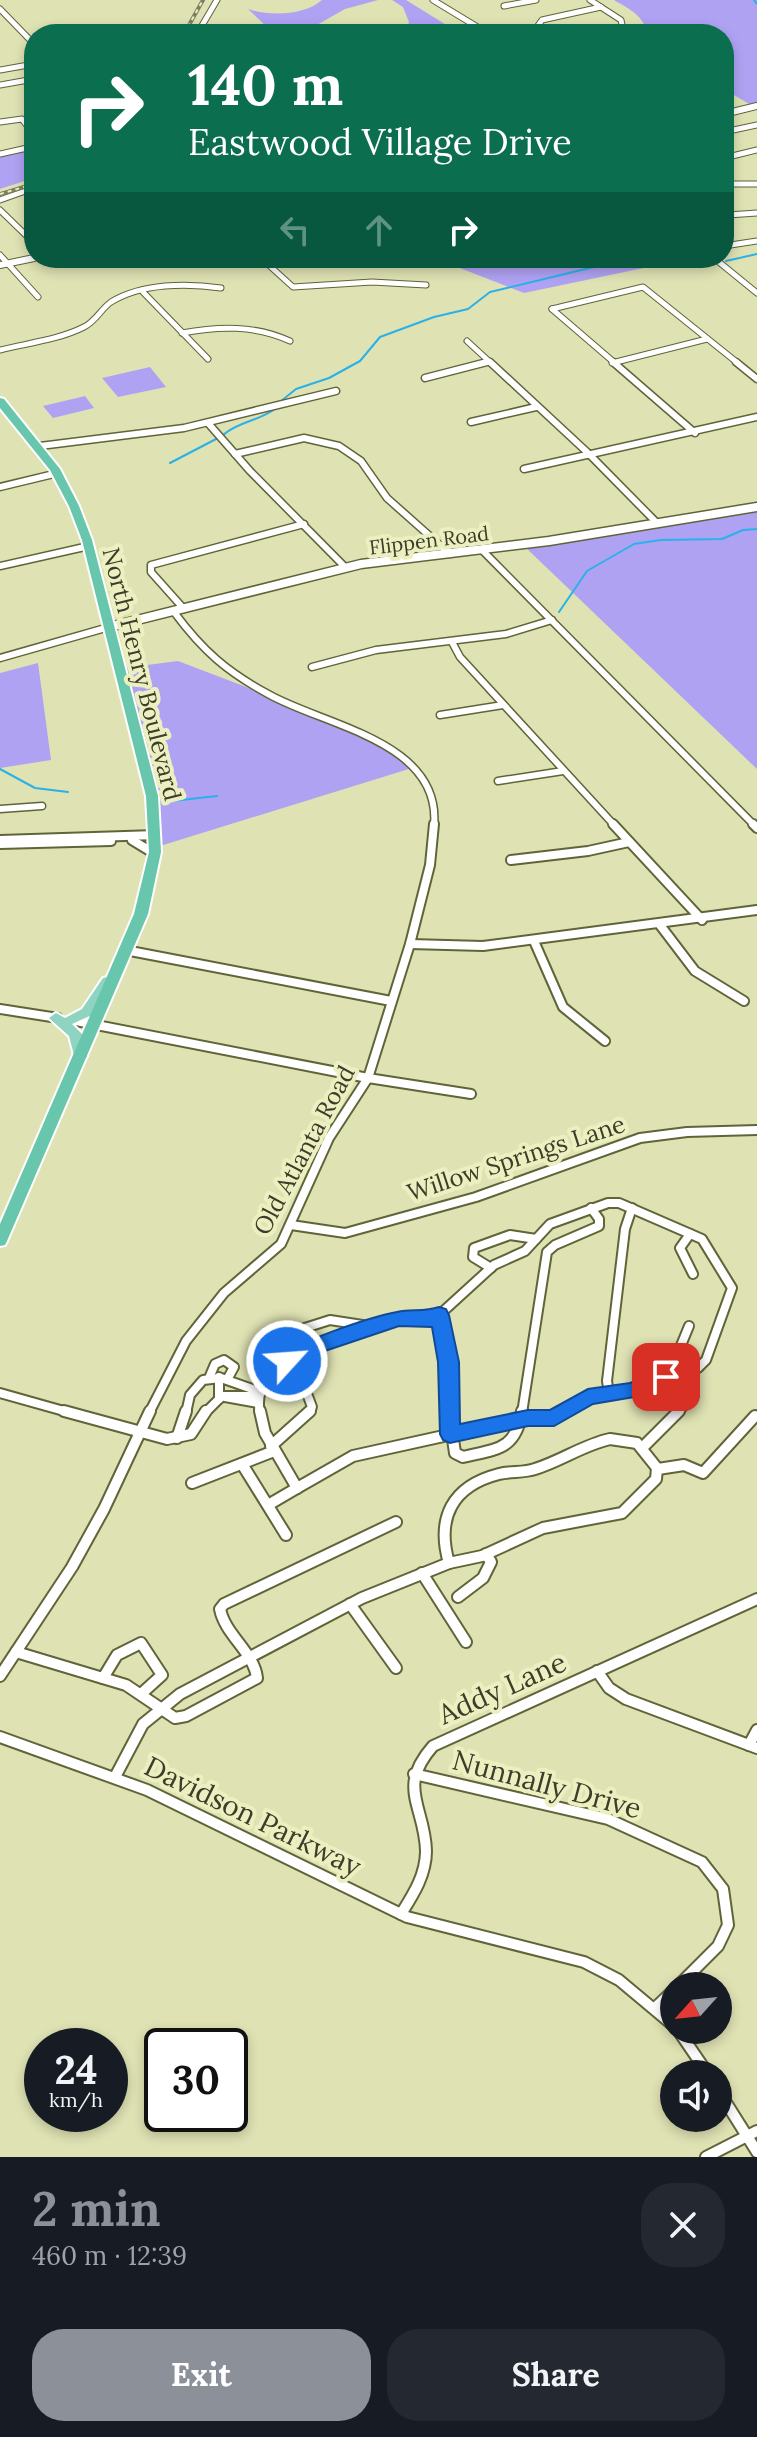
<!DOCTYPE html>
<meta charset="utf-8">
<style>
body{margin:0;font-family:Lora,serif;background:#242831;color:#f1f3f6;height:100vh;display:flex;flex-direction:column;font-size:30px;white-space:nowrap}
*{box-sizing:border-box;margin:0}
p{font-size:26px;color:#9ea1a6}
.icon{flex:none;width:44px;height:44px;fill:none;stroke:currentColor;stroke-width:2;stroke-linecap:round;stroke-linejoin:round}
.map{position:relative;height:2157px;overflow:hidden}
.side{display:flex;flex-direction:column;background:#171b24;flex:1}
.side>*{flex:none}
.hud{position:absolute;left:24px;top:24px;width:710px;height:244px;border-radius:32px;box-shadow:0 4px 12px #0003;background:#0b6e4f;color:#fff;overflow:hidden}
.needle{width:52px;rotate:243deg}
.controls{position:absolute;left:660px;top:1972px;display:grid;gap:16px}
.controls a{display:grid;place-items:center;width:72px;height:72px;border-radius:50%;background:#171b24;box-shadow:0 4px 12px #0003;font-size:40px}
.speed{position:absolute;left:24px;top:2028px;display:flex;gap:16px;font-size:40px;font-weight:700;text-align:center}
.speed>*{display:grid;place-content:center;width:104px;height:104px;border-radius:50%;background:#171b24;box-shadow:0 4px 12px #0003;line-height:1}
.speed small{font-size:20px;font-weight:400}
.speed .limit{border:4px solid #111;border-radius:12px;background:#fff;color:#111}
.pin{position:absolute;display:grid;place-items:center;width:68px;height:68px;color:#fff;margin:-34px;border-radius:16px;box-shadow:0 4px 12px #0006}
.me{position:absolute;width:88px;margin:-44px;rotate:64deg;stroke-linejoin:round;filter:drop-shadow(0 0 6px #0008)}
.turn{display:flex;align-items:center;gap:28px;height:168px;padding:0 32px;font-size:36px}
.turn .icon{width:104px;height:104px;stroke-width:2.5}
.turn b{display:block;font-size:56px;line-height:68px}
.lanes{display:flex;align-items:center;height:76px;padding:0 32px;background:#0003;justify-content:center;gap:40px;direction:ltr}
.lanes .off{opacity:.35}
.round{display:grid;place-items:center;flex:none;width:84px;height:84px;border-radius:32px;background:#242831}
.head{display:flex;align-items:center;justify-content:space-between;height:136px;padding:0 32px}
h1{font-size:48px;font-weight:700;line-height:60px;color:#8c9099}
.primary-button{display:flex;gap:16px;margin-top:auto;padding:16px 32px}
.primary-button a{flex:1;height:92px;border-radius:32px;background:#8c9099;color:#fff;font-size:32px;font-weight:700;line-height:92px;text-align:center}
.primary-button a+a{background:#242831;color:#f1f3f6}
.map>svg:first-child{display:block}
</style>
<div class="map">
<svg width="757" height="2157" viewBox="0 0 757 2157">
<rect width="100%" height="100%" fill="#dfe2b3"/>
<g fill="#b0a2f3">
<path d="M322,0H378L345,9L301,34H201L204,30L240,31L267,27L248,9C269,16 304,16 322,0Z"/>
<polygon points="392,0 406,0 461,34 405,34 409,22 403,7"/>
<path d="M614,0H757V103L749,104L724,89V34H647C644,15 629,9 614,0Z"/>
<polygon points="34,127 34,178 0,189 0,153 28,145"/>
<polygon points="434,258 673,258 677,261 524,293"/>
<polygon points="150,367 166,387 118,397 102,378"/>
<polygon points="85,396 94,408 53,418 43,406"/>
<polygon points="757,507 757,769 523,545"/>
<polygon points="178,661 341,723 390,747 412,768 160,846 153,767 124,668"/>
<polygon points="38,663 51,760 0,768 0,673"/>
</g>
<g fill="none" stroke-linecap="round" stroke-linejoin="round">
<g stroke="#2ab1e7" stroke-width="2">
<polyline points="754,0 757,4"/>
<polyline points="429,258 474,264 514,258"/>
<polyline points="550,258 596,265"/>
<polyline points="726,261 757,254"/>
<polyline points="280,402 296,389 329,378 360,361 380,337 434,317 468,309 490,292 598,266 707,262"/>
<path d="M223,435C239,421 260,421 276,408"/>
<polyline points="170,463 218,438"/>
<polyline points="559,612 587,571 634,544 661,540 722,539 743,530 757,529"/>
<polyline points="0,769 35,788 68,792"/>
<polyline points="172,801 217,796"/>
</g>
<g stroke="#616339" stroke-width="7">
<g id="minor-far3">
<polyline points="433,0 489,34"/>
<polyline points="590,0 621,20 624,34"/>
<polyline points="504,6 536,0"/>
<polyline points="0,9 34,44"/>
<polyline points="197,34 217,0"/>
<polyline points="548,34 537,27 542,20 601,7"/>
<polyline points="0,70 34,64"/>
<polyline points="0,85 34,79"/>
<polyline points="0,122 22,119 34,135"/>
<polyline points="724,132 757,125"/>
<polyline points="0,154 27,148 34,142"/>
<polyline points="724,158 757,150"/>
<polyline points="732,184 757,184"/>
<polyline points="0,200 34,188"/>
<polyline points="0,210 34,243"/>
<polyline points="728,215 757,213"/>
<polyline points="724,246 757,241"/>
<polyline points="0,255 38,297"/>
<polyline points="261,258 293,287 372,282 426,285"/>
<polyline points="714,258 757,293"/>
<polyline points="143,292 208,359"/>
<polyline points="552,309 643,287 739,364"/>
<polyline points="552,309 616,364"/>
<path d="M182,333C219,326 255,325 290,341"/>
<polyline points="467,341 492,364"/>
<path d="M0,350C28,343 58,340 84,327C96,321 101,309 111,302C142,283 187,283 221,288"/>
<polyline points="612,363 707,339"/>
<polyline points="479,364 488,362"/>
</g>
</g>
<g stroke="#616339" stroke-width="9">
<g id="minor-far2">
<polyline points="490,362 587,452 656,522"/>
<polyline points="613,362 695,433"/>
<polyline points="736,362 757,379"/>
<polyline points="425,378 487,362"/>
<polyline points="471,422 536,407"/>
<polyline points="208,423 250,471 345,567"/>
<polyline points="40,446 184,428 336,391"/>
<polyline points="235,454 304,438 339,446 361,461 387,498 450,554"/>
<polyline points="524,469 757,417"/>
<polyline points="0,487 58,473"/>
<polyline points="482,550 755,826"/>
<polyline points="0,566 89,546"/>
<polyline points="184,609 151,572 151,565 304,524"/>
<path d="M174,612C203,651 227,672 270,695C326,726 442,742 434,826"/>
<polyline points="452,642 460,657 615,826"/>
<polyline points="0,658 109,627"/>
<polyline points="312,667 376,650 506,634 552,620"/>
<polyline points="440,715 503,705"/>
<polyline points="498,781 563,771"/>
<polyline points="0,809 42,806"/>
</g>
</g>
<g stroke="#616339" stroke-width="12">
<g id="minor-far1">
<polyline points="613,824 702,920"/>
<polyline points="753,824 757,828"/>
<polyline points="0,840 156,835"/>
<polyline points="132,840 155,854"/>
<polyline points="0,844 111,841"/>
<polyline points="511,860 588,851 629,842"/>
<polyline points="660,925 695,971 744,1001"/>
<polyline points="534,941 563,1007 605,1041"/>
<polyline points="410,944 483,946 757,910"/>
<polyline points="125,950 391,1001"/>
<polyline points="0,1009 58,1018"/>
<polyline points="71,1020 368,1078 471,1094"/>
<polyline points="291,1225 345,1233 476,1197 640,1138 687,1132 757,1130"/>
<polyline points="690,1234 680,1248 693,1274"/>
<polyline points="491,1268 473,1257 474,1248 510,1235 536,1239"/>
<polyline points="439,1315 449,1362 449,1413"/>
<polyline points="678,1373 675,1360 689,1326"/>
<polyline points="219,1377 219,1399"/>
<polyline points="209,1378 215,1364 224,1360 234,1367 228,1378"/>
<polyline points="0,1393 71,1413"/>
<polyline points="609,1393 607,1381 625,1229 632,1208"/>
<polyline points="225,1397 258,1403"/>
<polyline points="149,1413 186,1341 224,1293 281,1244 329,1138 368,1078 410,944 430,865 434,824"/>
<polyline points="186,1413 190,1395 203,1380 221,1378 258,1391"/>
<polyline points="205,1413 222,1396 257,1396"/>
<path d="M260,1413C249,1363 324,1343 359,1332C372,1328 387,1320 401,1319C413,1318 425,1322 437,1317L494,1265L525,1251L550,1224L608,1203H619L702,1239L732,1288L706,1360L698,1368L633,1391L588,1397L563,1413"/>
<polyline points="309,1413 312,1407 287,1340 289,1333 330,1320 369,1326"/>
<polyline points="522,1413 547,1252 555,1245 599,1226 599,1219 591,1208"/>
<polyline points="677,1413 694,1395"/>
</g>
</g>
<g stroke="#616339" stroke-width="14">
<g id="minor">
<polyline points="64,1411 167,1439 191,1434 206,1411"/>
<polyline points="260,1411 265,1433 297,1488"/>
<path d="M449,1411L455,1453L463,1457C497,1449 516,1450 522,1411"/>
<polyline points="177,1438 186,1411"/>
<path d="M610,1439L637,1443L657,1468L656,1479L622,1513L543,1528L482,1556L449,1563C436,1518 452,1486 499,1474C511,1471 524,1473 535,1469C561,1461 583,1445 610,1439Z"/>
<polyline points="271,1446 310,1411"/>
<polyline points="642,1448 679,1411"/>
<polyline points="242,1464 286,1535"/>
<polyline points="658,1469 684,1465 703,1473 755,1416"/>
<polyline points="192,1483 274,1451"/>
<polyline points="297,1488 353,1456 521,1419 554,1418 566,1411"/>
<polyline points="268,1505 297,1488"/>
<polyline points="422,1573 466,1642"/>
<polyline points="458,1597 483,1578 491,1562 486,1554"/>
<polyline points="350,1604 396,1668"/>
<path d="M16,1652L126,1685L175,1718L186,1716L257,1678C254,1652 225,1635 220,1609L224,1604L396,1522"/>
<polyline points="597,1671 609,1688 626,1699 757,1748"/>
<polyline points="0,1676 72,1567 104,1509 150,1411"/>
<polyline points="103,1678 117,1655 141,1643 162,1675 141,1694"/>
<polyline points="0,1737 147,1790 407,1917 584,1962 619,1980 674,2026"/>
<polyline points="749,1745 757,1730"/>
<polyline points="414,1774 608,1819 702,1862 723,1889 728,1925 718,1946 678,1986"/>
<polyline points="115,1777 143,1724 180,1694 362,1598 449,1563"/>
<path d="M401,1914C413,1895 426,1875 426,1851C425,1806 396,1788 433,1746L757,1599"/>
<polyline points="655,2008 674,1990"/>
<polyline points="678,2030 708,2074"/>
<polyline points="718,2090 757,2152"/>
<polyline points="706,2157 757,2131"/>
</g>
</g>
<g stroke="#616339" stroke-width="8">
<g id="tertiary-far1">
<polyline points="724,114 757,106"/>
<polyline points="0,265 34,258"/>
</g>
</g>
<g stroke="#616339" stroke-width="11">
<polyline id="tertiary" points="109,627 361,564 549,541 757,507"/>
</g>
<g stroke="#fff" stroke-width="4">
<polygon id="primary" points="108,977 115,981 92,1015 72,1024 82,1034 87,1056 85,1059 75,1059 69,1036 49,1018 56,1013 65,1018 82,1009 103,978"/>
</g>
<g stroke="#fff" stroke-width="4">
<polygon id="trunk" points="0,398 4,399 60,469 79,506 92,540 158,796 161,852 148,914 7,1241 5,1245 0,1246 0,1224 134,914 149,852 146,796 82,540 69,506 50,470 0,408"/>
</g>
<use href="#minor-far3" stroke="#fff" stroke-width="5"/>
<use href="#minor-far2" stroke="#fff" stroke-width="6"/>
<use href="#minor-far1" stroke="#fff" stroke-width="8"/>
<use href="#minor" stroke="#fff" stroke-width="10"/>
<use href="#tertiary-far1" stroke="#fff" stroke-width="6"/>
<use href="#tertiary" stroke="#fff" stroke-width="8"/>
<use href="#primary" fill="#8ed4c1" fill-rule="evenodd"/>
<use href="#trunk" fill="#68c6ac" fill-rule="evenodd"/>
<g stroke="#7d7f61" stroke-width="4">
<g id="rail">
<polyline points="184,34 203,0"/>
<polyline points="0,194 34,184"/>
</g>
</g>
<use href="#rail" stroke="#ecf0c0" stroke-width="2" stroke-dasharray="4" stroke-linecap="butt"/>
</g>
<path fill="#1a73e8" stroke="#114b97" stroke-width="2" d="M439,1307L446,1309L449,1315L459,1362L460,1424L528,1410H550L588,1389L630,1383L666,1369L674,1371L677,1377L674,1382L640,1396L593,1404L554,1426H528L450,1443L443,1440L440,1434L438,1362L432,1327L399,1326L310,1356L287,1369L280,1366L277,1361C286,1344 375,1316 397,1312C412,1309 424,1312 439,1307Z"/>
<g text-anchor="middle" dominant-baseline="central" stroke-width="8" stroke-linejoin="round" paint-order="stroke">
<g font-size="20" fill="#3c3d2a" stroke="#ecf0c0">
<text transform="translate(429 540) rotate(-7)">Flippen Road</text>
</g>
<g font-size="24" fill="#3c3d2a" stroke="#ecf0c0">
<text transform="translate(142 674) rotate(76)">North Henry Boulevard</text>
<text transform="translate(304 1150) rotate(-62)">Old Atlanta Road</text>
<text transform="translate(516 1158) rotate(-18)">Willow Springs Lane</text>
</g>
<g font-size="28" fill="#3c3d2a" stroke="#ecf0c0">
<text transform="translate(502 1688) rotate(-24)">Addy Lane</text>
<text transform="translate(547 1784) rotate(15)">Nunnally Drive</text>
<text transform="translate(253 1816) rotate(26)">Davidson Parkway</text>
</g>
</g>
</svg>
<div class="controls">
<a><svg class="needle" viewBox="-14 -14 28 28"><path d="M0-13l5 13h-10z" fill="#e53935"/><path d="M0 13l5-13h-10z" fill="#9ea1a6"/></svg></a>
<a><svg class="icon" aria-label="sound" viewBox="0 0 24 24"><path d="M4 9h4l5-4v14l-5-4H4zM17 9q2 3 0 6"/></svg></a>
</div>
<div class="speed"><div>24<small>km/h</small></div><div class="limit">30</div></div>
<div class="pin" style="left:666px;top:1377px;background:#d93025"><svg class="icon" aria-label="arrive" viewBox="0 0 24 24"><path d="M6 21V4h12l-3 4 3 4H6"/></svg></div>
<svg class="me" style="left:287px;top:1361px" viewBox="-20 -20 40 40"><circle r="17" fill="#1a73e8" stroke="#fff" stroke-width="3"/><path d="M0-11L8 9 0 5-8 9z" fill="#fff"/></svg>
<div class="hud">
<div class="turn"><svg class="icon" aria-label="right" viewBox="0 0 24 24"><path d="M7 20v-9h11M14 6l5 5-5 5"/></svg><div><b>140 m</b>Eastwood Village Drive</div></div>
<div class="lanes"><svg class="icon off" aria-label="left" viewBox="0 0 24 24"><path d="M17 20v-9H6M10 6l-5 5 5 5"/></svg><svg class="icon off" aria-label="ahead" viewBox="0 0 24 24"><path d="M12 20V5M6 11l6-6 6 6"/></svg><svg class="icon" aria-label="right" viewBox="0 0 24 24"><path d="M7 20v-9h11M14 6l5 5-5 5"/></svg></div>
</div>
</div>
<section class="side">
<div class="head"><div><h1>2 min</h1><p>460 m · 12:39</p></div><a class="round"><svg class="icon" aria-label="close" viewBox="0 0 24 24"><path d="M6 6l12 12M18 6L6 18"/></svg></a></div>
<div class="primary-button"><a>Exit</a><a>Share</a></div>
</section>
